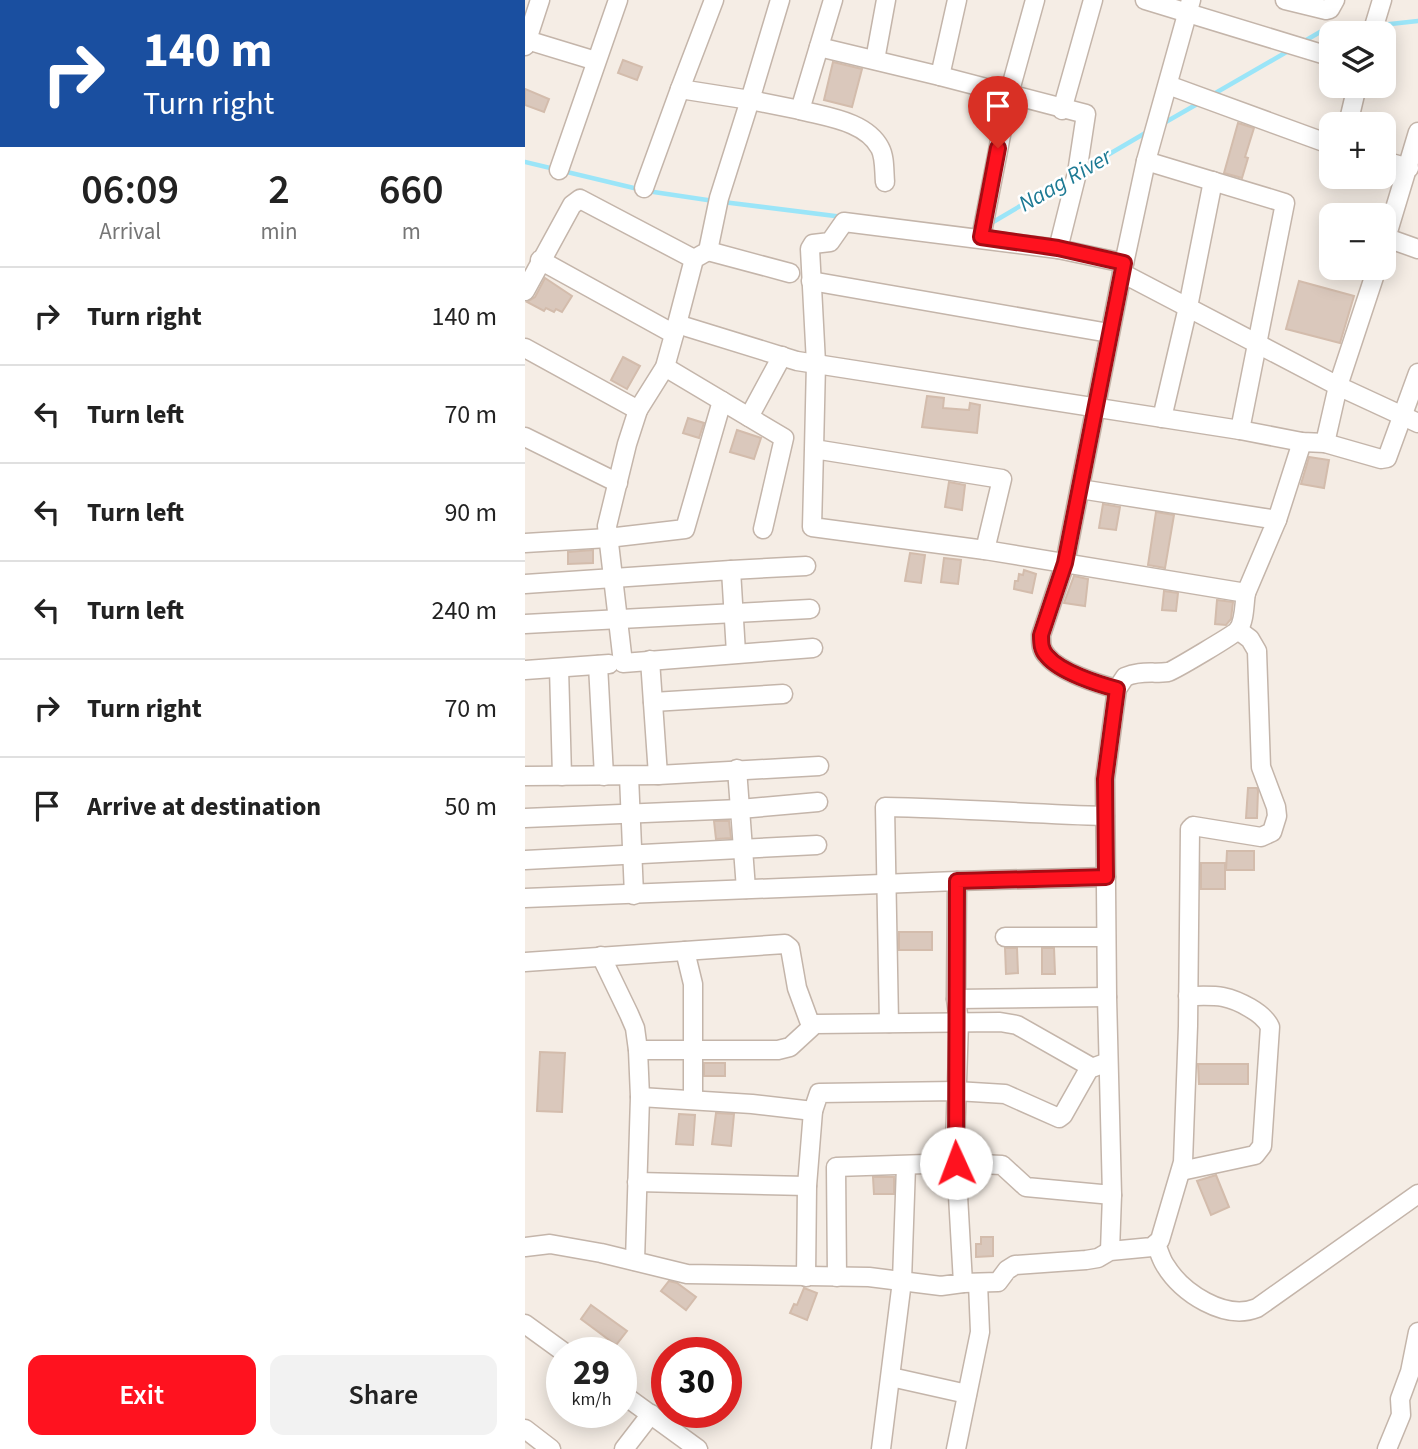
<!DOCTYPE html>
<meta charset="utf-8">
<style>
body{margin:0;font-family:"Source Sans 3",sans-serif;background:#f2f2f2;color:#222;height:100vh;display:flex;flex-direction:column;font-size:26px;white-space:nowrap}
*{box-sizing:border-box;margin:0}
p{font-size:23px;color:#767676}
.icon{flex:none;width:38px;height:38px;fill:none;stroke:currentColor;stroke-width:2;stroke-linecap:round;stroke-linejoin:round}
.map{position:relative;flex:1;overflow:hidden}
.drawer{display:flex;flex-direction:column;background:#fff;width:525px}
.drawer>*{flex:none}
.guide{background:#1a4fa0;color:#fff;overflow:hidden}
.controls{position:absolute;left:794px;top:21px;display:grid;gap:14px}
.controls a{display:grid;place-items:center;width:77px;height:77px;border-radius:14px;background:#fff;box-shadow:0 4px 18px #0003;font-size:35px}
.speed{position:absolute;left:21px;top:1337px;display:flex;gap:14px;font-size:35px;font-weight:700;text-align:center}
.speed>*{display:grid;place-content:center;width:91px;height:91px;border-radius:50%;background:#fff;box-shadow:0 4px 18px #0003;line-height:1}
.speed small{font-size:18px;font-weight:400}
.speed .limit{border:10px solid #d22;background:#fff;color:#111}
.pin{position:absolute;display:grid;place-items:center;width:60px;height:60px;color:#fff;margin:-72px -30px;border-radius:50% 50% 50% 0;rotate:-45deg;box-shadow:0 0 7px #0007}
.pin .icon{rotate:45deg}
.me{position:absolute;width:77px;margin:-38px;rotate:358deg;stroke-linejoin:round;filter:drop-shadow(0 0 5px #0008)}
.turn{display:flex;align-items:center;gap:24px;height:147px;padding:0 28px;font-size:32px}
.turn .icon{width:91px;height:91px;stroke-width:2.5}
.turn b{display:block;font-size:49px;line-height:60px}
.eta{display:flex;justify-content:space-evenly;align-items:center;height:119px;text-align:center}
.eta b{font-size:42px;font-weight:600;line-height:49px}
.primary-button{display:flex;gap:14px;margin-top:auto;padding:14px 28px}
.primary-button a{flex:1;height:80px;border-radius:14px;background:#ff121f;color:#fff;font-size:28px;font-weight:600;line-height:80px;text-align:center}
.primary-button a+a{background:#f2f2f2;color:#222}
ul{padding:0;list-style:none}
li{display:flex;align-items:center;gap:21px;height:98px;padding:0 28px;border-top:2px solid #e0e0e0}
li div{flex:1}
li b{display:block;font-size:26px}
li em{font-style:normal}
main{display:flex;flex:1;min-height:0}
.map>svg:first-child{display:block}
</style>
<main>
<section class="drawer">
<div class="guide">
<div class="turn"><svg class="icon" aria-label="right" viewBox="0 0 24 24"><path d="M7 20v-9h11M14 6l5 5-5 5"/></svg><div><b>140 m</b>Turn right</div></div>
</div>
<div class="eta">
<div><b>06:09</b><p>Arrival</p></div>
<div><b>2</b><p>min</p></div>
<div><b>660</b><p>m</p></div>
</div>
<ul>
<li><svg class="icon" aria-label="right" viewBox="0 0 24 24"><path d="M7 20v-9h11M14 6l5 5-5 5"/></svg><div><b>Turn right</b></div><em>140 m</em></li>
<li><svg class="icon" aria-label="left" viewBox="0 0 24 24"><path d="M17 20v-9H6M10 6l-5 5 5 5"/></svg><div><b>Turn left</b></div><em>70 m</em></li>
<li><svg class="icon" aria-label="left" viewBox="0 0 24 24"><path d="M17 20v-9H6M10 6l-5 5 5 5"/></svg><div><b>Turn left</b></div><em>90 m</em></li>
<li><svg class="icon" aria-label="left" viewBox="0 0 24 24"><path d="M17 20v-9H6M10 6l-5 5 5 5"/></svg><div><b>Turn left</b></div><em>240 m</em></li>
<li><svg class="icon" aria-label="right" viewBox="0 0 24 24"><path d="M7 20v-9h11M14 6l5 5-5 5"/></svg><div><b>Turn right</b></div><em>70 m</em></li>
<li><svg class="icon" aria-label="arrive" viewBox="0 0 24 24"><path d="M6 21V4h12l-3 4 3 4H6"/></svg><div><b>Arrive at destination</b></div><em>50 m</em></li>
</ul>
<div class="primary-button"><a>Exit</a><a>Share</a></div>
</section>
<div class="map">
<svg width="893" height="1449" viewBox="0 0 893 1449">
<rect width="100%" height="100%" fill="#f5ede5"/>
<g fill="none" stroke-linecap="round" stroke-linejoin="round">
<g stroke="#9be5f8" stroke-width="4.5">
<polyline points="856,25 893,21"/>
<polyline points="778,42 795,32 843,27"/>
<polyline points="687,95 765,50"/>
<polyline points="639,123 674,103"/>
<polyline points="0,162 113,189"/>
<polyline points="557,170 622,132"/>
<polyline points="122,191 189,201"/>
<polyline points="198,202 318,217"/>
<polyline points="463,225 546,176"/>
</g>
</g>
<g fill="#dac8bc" stroke="#d3bcac" stroke-width="2">
<polygon points="98,60 117,67 112,80 93,73"/>
<polygon points="308,62 337,69 327,107 299,100"/>
<polygon points="0,89 24,99 19,112 0,105"/>
<polygon points="713,123 729,128 720,157 723,158 717,178 699,173"/>
<polygon points="20,278 47,296 37,312 31,309 29,312 21,308 19,311 2,302 10,297"/>
<polygon points="774,281 829,296 815,343 761,329"/>
<polygon points="98,357 115,366 102,389 86,380"/>
<polygon points="402,396 419,398 418,408 444,410 445,403 455,405 452,433 397,427"/>
<polygon points="163,418 179,423 174,438 158,433"/>
<polygon points="212,430 236,438 229,459 205,452"/>
<polygon points="784,457 804,460 799,488 776,484"/>
<polygon points="424,482 440,485 437,510 420,507"/>
<polygon points="578,504 595,507 591,530 574,528"/>
<polygon points="631,512 649,515 640,568 623,565"/>
<polygon points="68,550 68,563 43,564 43,552"/>
<polygon points="385,553 400,555 396,583 380,581"/>
<polygon points="419,558 436,560 433,584 416,582"/>
<polygon points="499,570 511,574 507,593 489,589 490,581 493,581 494,574 498,575"/>
<polygon points="549,576 563,579 560,606 539,603"/>
<polygon points="639,591 653,593 651,611 637,610"/>
<polygon points="692,600 708,602 706,619 701,625 690,624"/>
<polygon points="723,788 732,788 733,791 732,818 721,818"/>
<polygon points="189,821 204,821 206,838 191,839"/>
<polygon points="702,851 729,851 729,870 701,870"/>
<rect x="676" y="863" width="24" height="26"/>
<rect x="374" y="932" width="33" height="18"/>
<polygon points="480,948 492,948 493,973 481,974"/>
<polygon points="517,948 529,948 530,974 517,974"/>
<polygon points="15,1052 40,1053 37,1112 12,1111"/>
<rect x="179" y="1063" width="21" height="13"/>
<polygon points="673,1064 723,1064 723,1084 674,1084"/>
<polygon points="191,1113 209,1114 206,1146 187,1144"/>
<polygon points="154,1114 170,1115 168,1145 151,1144"/>
<polygon points="691,1175 704,1207 686,1215 672,1181"/>
<polygon points="348,1177 369,1177 369,1194 349,1194"/>
<polygon points="456,1237 468,1237 468,1256 451,1257 451,1244 456,1244"/>
<polygon points="144,1281 152,1283 171,1297 161,1310 136,1291"/>
<polygon points="279,1288 292,1293 282,1320 265,1313 269,1304 272,1305"/>
<polygon points="66,1305 102,1331 91,1345 56,1319"/>
</g>
<g fill="none" stroke-linecap="round" stroke-linejoin="round">
<g stroke="#c4b5aa" stroke-width="21">
<g id="minor">
<polyline points="189,0 155,89 225,100 255,0"/>
<polyline points="620,0 807,57"/>
<polyline points="760,0 801,10 805,9 810,0"/>
<polyline points="847,33 857,0"/>
<polyline points="2,40 71,61"/>
<polyline points="0,46 15,0"/>
<polyline points="294,47 415,76 432,0"/>
<polyline points="350,60 361,0"/>
<polyline points="415,76 561,114 552,173 533,249 599,263"/>
<polyline points="643,85 807,145"/>
<path d="M275,110C301,117 341,121 355,148C360,157 359,171 360,182"/>
<polyline points="537,110 568,0"/>
<polyline points="823,124 832,86"/>
<polyline points="621,161 760,203 715,430"/>
<polyline points="859,161 884,168"/>
<polyline points="34,170 93,0"/>
<polyline points="119,188 155,89"/>
<polyline points="456,238 484,94 510,0"/>
<polyline points="862,238 893,249"/>
<polyline points="859,245 893,132"/>
<polyline points="183,251 265,273"/>
<polyline points="15,260 149,334"/>
<polyline points="597,273 621,161 666,0"/>
<polyline points="286,281 584,333"/>
<polyline points="0,291 47,205 55,199 169,259"/>
<polyline points="152,324 169,259 183,251 194,198 225,100 275,110 308,0"/>
<polyline points="0,348 113,410 140,367 152,324 272,361 715,430 777,442 800,443 813,386 893,423"/>
<polyline points="140,367 197,401"/>
<polyline points="113,410 102,444 82,526 98,663 288,648"/>
<polyline points="224,417 257,356"/>
<polyline points="637,418 663,307 688,181"/>
<polyline points="0,437 93,483"/>
<polyline points="800,443 856,459 862,458 893,373"/>
<polyline points="289,449 287,527 460,550 477,479 289,449 291,363 285,249 288,244 305,242 319,222 533,249"/>
<polyline points="752,520 777,442"/>
<polyline points="0,543 83,538 160,529 197,401 259,438 238,529"/>
<polyline points="460,550 721,593 752,520 555,489"/>
<polyline points="206,570 281,566"/>
<polyline points="0,584 206,570 211,653"/>
<polyline points="0,624 285,609"/>
<polyline points="125,660 133,775"/>
<polyline points="73,665 79,776"/>
<polyline points="34,668 37,776"/>
<polyline points="0,670 84,664"/>
<path d="M592,689C573,684 535,672 522,656C516,650 516,644 516,635L540,563L597,273L813,386L852,268"/>
<polyline points="128,702 258,694"/>
<polyline points="212,769 221,889"/>
<polyline points="0,776 133,775 294,766"/>
<polyline points="104,776 109,895"/>
<polyline points="0,818 215,809 293,802"/>
<polyline points="0,860 292,845"/>
<polyline points="432,881 581,877"/>
<polyline points="0,898 432,881 431,999 434,1022 430,1143 438,1283 416,1286 344,1277 162,1274 76,1253 25,1244 0,1247"/>
<polyline points="480,937 581,937"/>
<polyline points="160,951 168,984 168,1100"/>
<polyline points="76,956 104,1014 110,1028 113,1050 115,1097 110,1261"/>
<polyline points="0,962 260,944 265,948 272,988 286,1026"/>
<polyline points="431,999 582,997"/>
<path d="M364,1023L360,807C434,808 507,814 580,816"/>
<polyline points="113,1050 253,1050 265,1047 290,1024 475,1022 492,1025 566,1067"/>
<polyline points="115,1097 227,1104 288,1111 294,1093 431,1091 480,1094 534,1118 538,1115 564,1069 583,1062"/>
<path d="M656,1171L730,1155L737,1146L745,1027C739,1013 713,1000 698,997C687,995 674,996 663,996"/>
<polyline points="112,1182 282,1186"/>
<path d="M631,1244C634,1251 636,1259 640,1265C657,1293 700,1321 732,1308L893,1194"/>
<polyline points="585,1251 587,1195"/>
<polyline points="281,1277 282,1186 288,1111"/>
<path d="M312,1277L311,1167L431,1163L477,1165L501,1187L587,1195L582,997L580,779L592,689L600,677C615,670 628,674 643,672C648,671 710,634 713,630C720,621 719,603 721,593"/>
<polyline points="438,1283 473,1282 482,1270 490,1265 561,1260 573,1258 585,1251 627,1247 635,1240 658,1162 663,1026 665,829 668,826 736,837 747,832 752,816 751,807 736,767 732,651 725,639 713,630"/>
<polyline points="0,1324 40,1353"/>
<polyline points="366,1377 442,1394"/>
<polyline points="96,1393 173,1449"/>
<polyline points="0,1429 26,1449"/>
<polyline points="99,1449 126,1414"/>
<polyline points="356,1449 377,1281 381,1166"/>
<polyline points="431,1449 455,1332 453,1283"/>
<polyline points="862,1449 876,1415 875,1399 885,1372 893,1332"/>
</g>
</g>
<use href="#minor" stroke="#fff" stroke-width="18"/>
</g>
<g fill="none" stroke-linecap="round" stroke-linejoin="round">
<g stroke="#a60c14" stroke-width="18">
<path id="route" d="M431,1163L432,881L581,877L580,779L592,689C573,684 535,672 522,656C516,650 516,643 516,635L540,563L599,263L533,248L456,237L473,148"/>
</g>
<use href="#route" stroke="#ff121f" stroke-width="12"/>
</g>
<g text-anchor="middle" dominant-baseline="central" stroke-width="5" stroke-linejoin="round" paint-order="stroke">
<g font-size="23" font-style="italic" fill="#1d7a94" stroke="#fff">
<text transform="translate(540 180) rotate(-30)">Naag River</text>
</g>
</g>
</svg>
<div class="controls">
<a><svg class="icon" aria-label="layers" viewBox="0 0 24 24"><path d="M12 4l9 5-9 5-9-5zM3 14l9 5 9-5"/></svg></a>
<a>+</a>
<a>−</a>
</div>
<div class="speed"><div>29<small>km/h</small></div><div class="limit">30</div></div>
<div class="pin" style="left:473px;top:148px;background:#d93025"><svg class="icon" aria-label="arrive" viewBox="0 0 24 24"><path d="M6 21V4h12l-3 4 3 4H6"/></svg></div>
<svg class="me" style="left:431px;top:1163px" viewBox="-20 -20 40 40"><circle r="19" fill="#fff"/><path d="M0-13L10 11 0 6-10 11z" fill="#ff121f"/></svg>
</div>
</main>
